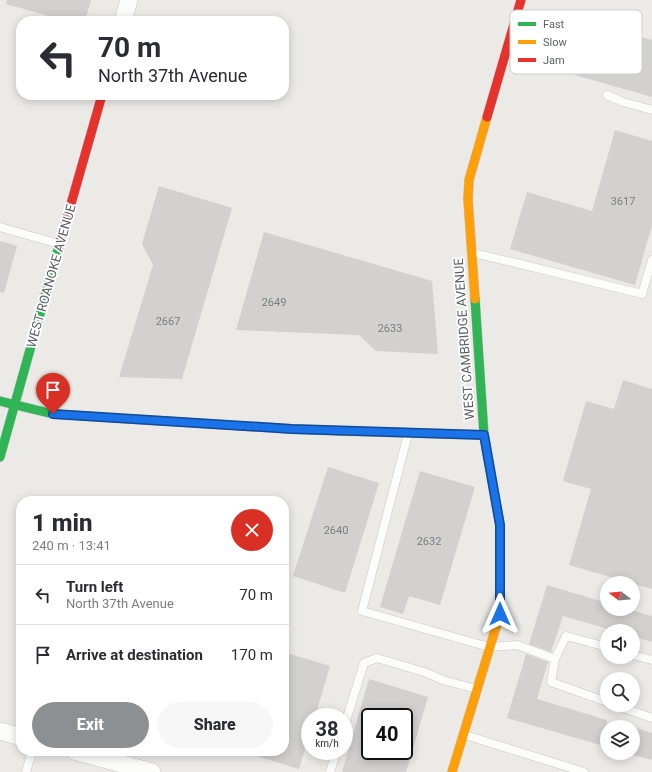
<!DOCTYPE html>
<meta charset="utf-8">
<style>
body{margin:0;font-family:Roboto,sans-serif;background:#f7f7f7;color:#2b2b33;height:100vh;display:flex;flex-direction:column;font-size:15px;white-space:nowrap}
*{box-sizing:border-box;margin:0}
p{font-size:13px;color:#7c7c81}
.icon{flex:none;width:22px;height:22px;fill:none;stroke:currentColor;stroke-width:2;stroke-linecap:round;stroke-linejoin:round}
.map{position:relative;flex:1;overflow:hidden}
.side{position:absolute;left:16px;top:496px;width:273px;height:260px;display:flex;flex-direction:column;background:#fff;border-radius:16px;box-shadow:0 2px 10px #0003}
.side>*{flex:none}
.guide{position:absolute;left:16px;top:16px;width:273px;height:84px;border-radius:16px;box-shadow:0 2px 10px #0003;background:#fff;color:#2b2b33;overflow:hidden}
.needle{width:26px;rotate:286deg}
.tools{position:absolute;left:600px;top:576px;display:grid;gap:8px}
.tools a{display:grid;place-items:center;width:40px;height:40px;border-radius:50%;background:#fff;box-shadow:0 2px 10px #0003;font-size:20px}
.speed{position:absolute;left:301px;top:708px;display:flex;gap:8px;font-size:20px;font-weight:700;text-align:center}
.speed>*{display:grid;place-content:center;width:52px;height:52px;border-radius:50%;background:#fff;box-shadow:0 2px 10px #0003;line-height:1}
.speed small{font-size:10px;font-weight:400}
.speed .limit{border:2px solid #111;border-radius:6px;background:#fff;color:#111}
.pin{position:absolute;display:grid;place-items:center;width:34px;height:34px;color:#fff;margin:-41px -17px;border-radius:50% 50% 50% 0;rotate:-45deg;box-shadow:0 0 4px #0007}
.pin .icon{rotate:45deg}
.me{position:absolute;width:44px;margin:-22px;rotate:0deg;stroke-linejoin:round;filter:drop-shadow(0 0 3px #0008)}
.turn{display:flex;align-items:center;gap:14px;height:84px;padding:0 16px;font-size:18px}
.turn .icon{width:52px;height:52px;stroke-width:2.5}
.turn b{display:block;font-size:28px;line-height:34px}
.round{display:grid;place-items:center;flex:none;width:42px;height:42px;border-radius:21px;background:#f7f7f7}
.summary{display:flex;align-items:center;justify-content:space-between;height:68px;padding:0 16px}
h1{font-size:24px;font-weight:800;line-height:30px}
.button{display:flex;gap:8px;margin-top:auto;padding:8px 16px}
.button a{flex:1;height:46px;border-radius:24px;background:#8d9092;color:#fff;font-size:16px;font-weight:800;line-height:46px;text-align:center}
.button a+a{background:#f7f7f7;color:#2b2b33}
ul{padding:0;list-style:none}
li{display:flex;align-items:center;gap:12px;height:60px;padding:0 16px;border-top:1px solid #e1e1e2}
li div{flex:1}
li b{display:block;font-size:15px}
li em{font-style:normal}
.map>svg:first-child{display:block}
</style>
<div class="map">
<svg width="652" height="772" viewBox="0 0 652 772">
<rect width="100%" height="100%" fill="#ebeae6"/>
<g fill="#d2d1cf" fill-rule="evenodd">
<polygon points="7,0 91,0 85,21 66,21 6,4"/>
<polygon points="579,19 652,40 652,97 543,66 555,23 576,29"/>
<polygon points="615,130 652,141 652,225 635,285 510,249 527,192 592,211"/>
<polygon points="159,186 232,208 182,379 119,377 153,265 142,244"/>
<polygon points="264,232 432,281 438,354 376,351 359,335 236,330"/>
<polygon points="0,241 17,246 4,293 0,292"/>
<polygon points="623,380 652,389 652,589 569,565 591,489 563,481 586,401 614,409"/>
<polygon points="328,467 379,483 345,593 293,576"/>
<polygon points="420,471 475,487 440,605 409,596 403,614 380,607"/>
<polygon points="547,585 607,603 607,609 627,609 652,616 652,642 633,636 633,631 615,631 563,616 551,652 529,644"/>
<polygon points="284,652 330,666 315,717 310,717 310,733 299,769 250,754 251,751 284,751"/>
<polygon points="526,654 548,662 537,699 607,720 607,747 507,718"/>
<path d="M369,679L428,697L406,772H342ZM370,717H404V751H370Z"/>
<polygon points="633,727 652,733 652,760 633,755"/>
</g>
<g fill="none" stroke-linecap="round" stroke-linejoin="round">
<g stroke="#c8c8c8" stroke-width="9">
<g id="lane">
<polyline points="607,95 623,102 652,110"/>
<polyline points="0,227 59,244"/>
<polyline points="473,253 516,263 642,294 652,260"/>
<polyline points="408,434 362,611 489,647 517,645 555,659"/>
<polyline points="607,647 566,636 555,659 551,682 607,702"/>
<polyline points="633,655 652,660"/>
<polyline points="615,705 652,718"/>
<polyline points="344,727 364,663 377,658 424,672 443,680 476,689"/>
<polyline points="465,735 584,772"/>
<polyline points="26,772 32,751"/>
<polyline points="330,772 337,751"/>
</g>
</g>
<g stroke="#c8c8c8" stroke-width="18">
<g id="street">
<polyline points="123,21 129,0"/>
<polyline points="0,731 21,737"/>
<polyline points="74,751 152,772"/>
</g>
</g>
<g stroke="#c8c8c8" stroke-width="10">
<g id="fast">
<polyline points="475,299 484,435 500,525 500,551"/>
<polyline points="0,401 53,414 292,429 344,431"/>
<polyline points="0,457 59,246"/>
</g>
</g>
<g stroke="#c8c8c8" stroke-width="10">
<g id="slow">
<polyline points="475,299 468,199 469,180 487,117"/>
<polyline points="344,431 484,435"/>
<polyline points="452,772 500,614 500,551"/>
</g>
</g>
<g stroke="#c8c8c8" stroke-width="10">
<g id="jam">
<polyline points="487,117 521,0"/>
<polyline points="59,246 102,95"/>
</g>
</g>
<use href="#lane" stroke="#fcfcfb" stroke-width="8"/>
<use href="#street" stroke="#fcfcfb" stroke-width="17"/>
<use href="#fast" stroke="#30b455" stroke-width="9"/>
<use href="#slow" stroke="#ff9f0a" stroke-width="9"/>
<use href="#jam" stroke="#e5322d" stroke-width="9"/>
</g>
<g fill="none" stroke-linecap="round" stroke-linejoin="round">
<g stroke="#114b97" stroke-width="10">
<polyline id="route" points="53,414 292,429 484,435 500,525 500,614"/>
</g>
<use href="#route" stroke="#1a73e8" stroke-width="7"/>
</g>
<g text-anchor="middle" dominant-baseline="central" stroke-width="3.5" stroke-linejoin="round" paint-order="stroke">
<g font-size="11" fill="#7a7e80">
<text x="623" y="201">3617</text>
<text x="274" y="302">2649</text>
<text x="168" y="321">2667</text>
<text x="390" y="328">2633</text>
<text x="336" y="530">2640</text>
<text x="429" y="541">2632</text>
</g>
<g font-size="13" fill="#5b6064" stroke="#fff">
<text transform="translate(51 276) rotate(-74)">WEST ROANOKE AVENUE</text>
<text transform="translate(464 339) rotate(-94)">WEST CAMBRIDGE AVENUE</text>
</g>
</g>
<rect x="510" y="10" width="132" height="64" rx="6" fill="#fff" stroke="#cecfd0" stroke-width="1"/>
<rect x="518" y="22" width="18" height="4" fill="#30b455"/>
<rect x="518" y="40" width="18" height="4" fill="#ff9f0a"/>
<rect x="518" y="58" width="18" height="4" fill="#e5322d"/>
<g font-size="11" fill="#5b6064">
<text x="543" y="28">Fast</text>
<text x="543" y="46">Slow</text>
<text x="543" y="64">Jam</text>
</g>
</svg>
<div class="tools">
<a><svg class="needle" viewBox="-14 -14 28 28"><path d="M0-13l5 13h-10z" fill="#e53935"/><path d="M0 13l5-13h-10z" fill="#7c7c81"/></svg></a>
<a><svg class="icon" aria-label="sound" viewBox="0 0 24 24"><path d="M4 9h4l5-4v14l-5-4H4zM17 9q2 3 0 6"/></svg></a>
<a><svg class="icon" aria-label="search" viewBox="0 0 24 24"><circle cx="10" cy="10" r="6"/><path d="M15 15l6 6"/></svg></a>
<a><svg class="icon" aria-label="layers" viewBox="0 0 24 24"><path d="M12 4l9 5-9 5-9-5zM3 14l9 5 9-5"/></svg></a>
</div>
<div class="speed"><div>38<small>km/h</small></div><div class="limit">40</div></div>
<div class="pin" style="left:53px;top:414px;background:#d93025"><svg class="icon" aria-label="arrive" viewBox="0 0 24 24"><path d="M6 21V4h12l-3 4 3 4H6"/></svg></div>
<svg class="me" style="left:500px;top:614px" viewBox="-20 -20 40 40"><path d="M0-17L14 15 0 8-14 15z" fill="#1a73e8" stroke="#fff" stroke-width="4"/></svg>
<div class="guide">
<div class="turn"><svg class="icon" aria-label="left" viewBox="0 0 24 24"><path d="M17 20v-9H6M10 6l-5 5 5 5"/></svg><div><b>70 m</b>North 37th Avenue</div></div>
</div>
<section class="side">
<div class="summary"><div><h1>1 min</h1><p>240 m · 13:41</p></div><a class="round" style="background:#d93025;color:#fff"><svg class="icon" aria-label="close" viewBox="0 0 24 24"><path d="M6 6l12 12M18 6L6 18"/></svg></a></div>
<ul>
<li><svg class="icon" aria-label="left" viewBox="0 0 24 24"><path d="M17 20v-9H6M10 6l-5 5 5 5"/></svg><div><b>Turn left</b><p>North 37th Avenue</p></div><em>70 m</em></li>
<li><svg class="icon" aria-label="arrive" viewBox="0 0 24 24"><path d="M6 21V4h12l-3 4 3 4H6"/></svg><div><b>Arrive at destination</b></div><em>170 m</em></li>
</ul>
<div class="button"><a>Exit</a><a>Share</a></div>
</section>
</div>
